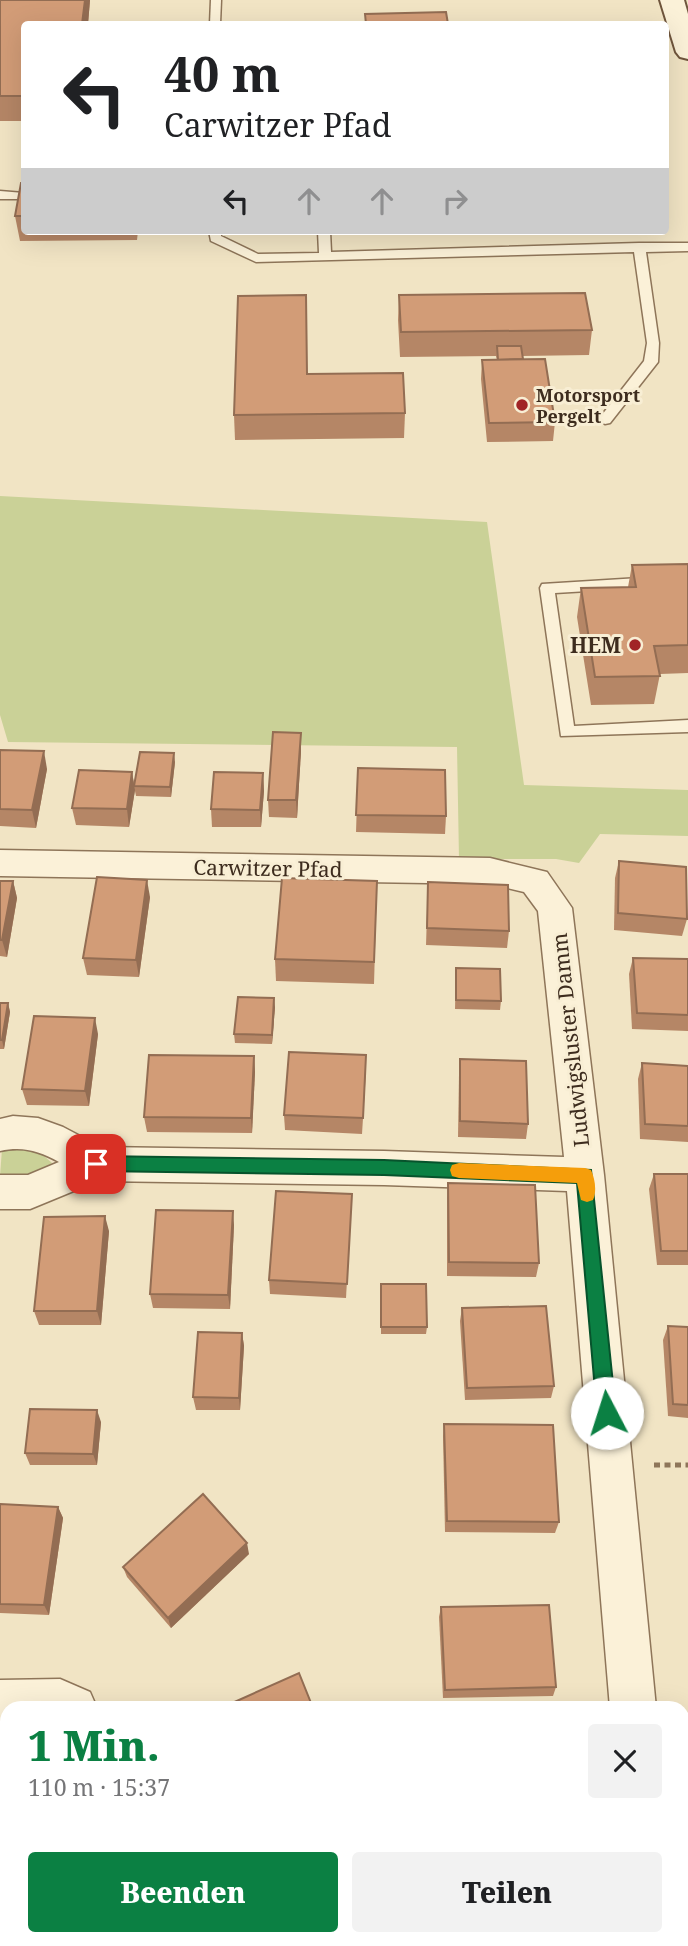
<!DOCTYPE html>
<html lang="de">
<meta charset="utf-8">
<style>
body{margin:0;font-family:"Noto Serif",serif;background:#f2f2f2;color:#202124;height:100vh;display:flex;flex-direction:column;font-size:26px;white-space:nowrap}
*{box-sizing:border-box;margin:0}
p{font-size:23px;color:#757577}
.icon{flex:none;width:38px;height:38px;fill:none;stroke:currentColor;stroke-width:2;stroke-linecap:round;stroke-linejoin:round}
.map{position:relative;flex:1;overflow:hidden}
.panel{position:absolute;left:0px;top:1701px;width:690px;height:245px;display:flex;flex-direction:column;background:#fff;border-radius:21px 21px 0 0;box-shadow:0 7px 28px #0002}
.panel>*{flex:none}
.guide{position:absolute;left:21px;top:21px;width:648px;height:214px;border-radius:7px;box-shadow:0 7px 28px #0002;background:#fff;color:#202124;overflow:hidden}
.pin{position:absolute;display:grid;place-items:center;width:60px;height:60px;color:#fff;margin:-30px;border-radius:14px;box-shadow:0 4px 10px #0006}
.me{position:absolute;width:77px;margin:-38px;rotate:355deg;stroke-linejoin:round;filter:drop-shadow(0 0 5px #0008)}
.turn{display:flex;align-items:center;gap:24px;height:147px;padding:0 28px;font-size:32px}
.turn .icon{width:91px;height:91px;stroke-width:2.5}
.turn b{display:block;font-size:49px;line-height:60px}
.lanes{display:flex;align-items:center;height:66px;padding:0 28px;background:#0003;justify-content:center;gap:35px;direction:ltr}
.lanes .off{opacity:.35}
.round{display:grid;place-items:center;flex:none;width:74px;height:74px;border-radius:7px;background:#f2f2f2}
.head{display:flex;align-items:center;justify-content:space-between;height:119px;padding:0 28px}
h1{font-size:42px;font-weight:800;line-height:52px;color:#0b8043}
.primary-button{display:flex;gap:14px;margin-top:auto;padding:14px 28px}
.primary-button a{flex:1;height:80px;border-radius:7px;background:#0b8043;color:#fff;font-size:28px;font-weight:800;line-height:80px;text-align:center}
.primary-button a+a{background:#f2f2f2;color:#202124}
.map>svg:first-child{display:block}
</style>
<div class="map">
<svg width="688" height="1946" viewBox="0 0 688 1946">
<rect width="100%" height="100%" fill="#f1e4c4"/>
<g fill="#cad197">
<polygon points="0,496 487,522 524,785 688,790 688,836 600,834 579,863 556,859 459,859 457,747 8,742 0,715"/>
<polygon points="2,1149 36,1149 52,1163 32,1177 0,1176"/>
</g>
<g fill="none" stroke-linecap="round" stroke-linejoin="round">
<g stroke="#8e7559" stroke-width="3">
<g id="lane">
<polygon points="211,0 221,0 220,24 210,24"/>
<polygon points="0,191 24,193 24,199 0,199"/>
<polygon points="209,231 221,231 221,236 258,254 319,253 318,231 330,231 331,252 639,243 688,243 688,251 646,252 659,343 658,362 610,423 605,424 598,420 644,361 647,343 634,252 256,262 211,241"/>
<polygon points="688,575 688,585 555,593 574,726 688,720 688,732 561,736 540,588 542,584"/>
</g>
</g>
<g stroke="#8e7559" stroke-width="3">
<g id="street">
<path d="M0,850L490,858L547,872L572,908L604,1175L656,1708H610L567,1191L384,1185L98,1181L30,1209H0V1175H28L59,1162C39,1151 23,1146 0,1151V1119L13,1116L38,1118L63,1127L101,1147L384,1151L564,1157L538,911L524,892L490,884L0,876Z"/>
<polygon points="60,1679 90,1692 97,1708 7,1708 7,1726 0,1726 0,1680"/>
<polygon points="187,1939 235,1939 237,1946 189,1946"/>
<polygon points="629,1939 677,1939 678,1946 630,1946"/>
</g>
</g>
<g stroke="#6f553c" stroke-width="4">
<polygon id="secondary" points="660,0 684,0 688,14 688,59 680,57 676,52"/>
</g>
<polyline stroke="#8e7559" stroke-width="5" stroke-dasharray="6 4.5" stroke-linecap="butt" points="654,1465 688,1465"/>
<use href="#lane" fill="#fbf1d8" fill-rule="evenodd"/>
<use href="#street" fill="#fbf1d8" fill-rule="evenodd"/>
<use href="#secondary" fill="#fbf1d8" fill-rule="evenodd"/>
</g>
<g fill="#b58666">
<polygon points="0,0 90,0 88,24 24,24 24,121 0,121"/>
<polygon points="24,183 24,231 138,231 137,240 20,241 15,216"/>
<polygon points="399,295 592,330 589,355 522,356 523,359 555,422 553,441 487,442 481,379 482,360 497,360 496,356 400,357 398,320"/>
<polygon points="307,374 405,413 404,438 235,440 234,415"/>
<polygon points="688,564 688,673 660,674 654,704 591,705 577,617 581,588 628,587 632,565"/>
<polygon points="301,733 301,751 297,818 269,817 268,800"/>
<polygon points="0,750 47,769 36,828 0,826"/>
<polygon points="175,762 171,797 136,796 134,786"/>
<polygon points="358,768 446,816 445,834 356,832"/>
<polygon points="132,772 135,790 129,827 76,825 72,808"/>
<polygon points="263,773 264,791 261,827 212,827 211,809"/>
<polygon points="619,861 687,919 682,936 614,930 615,878"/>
<polygon points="0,881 13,881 17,898 7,957 0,956"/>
<polygon points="377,881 374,984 276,981 275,959"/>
<polygon points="428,882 509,931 507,948 426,945"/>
<polygon points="150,897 139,977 87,975 83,958"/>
<polygon points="633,958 688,959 688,1031 632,1029 629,974"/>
<polygon points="456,968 501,1001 500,1010 455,1009"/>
<polygon points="0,1003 8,1003 10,1012 4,1049 0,1049"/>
<polygon points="275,1007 272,1044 235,1043 234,1034"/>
<polygon points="98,1034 89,1106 27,1105 22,1089"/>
<polygon points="254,1056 255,1072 252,1133 147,1132 144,1117"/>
<polygon points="460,1059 528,1124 526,1139 458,1137 459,1075"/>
<polygon points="642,1063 688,1066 688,1142 640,1139 638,1079"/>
<polygon points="366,1071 362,1134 285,1130 284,1115"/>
<polygon points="654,1174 688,1174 688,1265 657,1265 649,1189"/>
<polygon points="448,1183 539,1263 536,1277 447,1276 447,1198"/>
<polygon points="352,1194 346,1298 270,1294 269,1280"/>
<polygon points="234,1225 230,1309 153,1308 150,1294"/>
<polygon points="109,1231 101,1325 39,1325 34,1311"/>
<polygon points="381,1292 427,1327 426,1334 381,1334"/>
<polygon points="462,1308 554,1386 551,1398 465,1400 460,1321"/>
<polygon points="668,1326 688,1327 688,1418 668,1416 663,1340"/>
<polygon points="242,1333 244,1346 240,1410 196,1410 193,1397"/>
<polygon points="101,1422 97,1465 30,1465 25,1453"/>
<polygon points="444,1424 559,1522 555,1533 445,1532 443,1436"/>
<polygon points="0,1504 58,1507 63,1518 49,1615 0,1613"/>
<polygon points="249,1554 171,1628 127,1577 123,1567"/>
<polygon points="441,1607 556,1687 553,1696 443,1698 439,1617"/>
</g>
<g fill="#936d53">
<polygon points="85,0 90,0 88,24 82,24"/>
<polygon points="301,733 301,751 297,818 296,800"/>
<polygon points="44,751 47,769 36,828 32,810"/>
<polygon points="174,753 175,762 171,797 170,787"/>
<polygon points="132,772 135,790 129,827 127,809"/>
<polygon points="263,773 264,791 261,827 260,810"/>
<polygon points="147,880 150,897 139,977 136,960"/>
<polygon points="13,881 17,898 7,957 2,940"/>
<polygon points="274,998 275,1007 272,1044 272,1035"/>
<polygon points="8,1003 10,1012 4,1049 2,1040"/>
<polygon points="95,1018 98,1034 89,1106 85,1091"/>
<polygon points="254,1056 255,1072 252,1133 251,1118"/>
<polygon points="233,1211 234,1225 230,1309 228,1295"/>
<polygon points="105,1216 109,1231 101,1325 97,1311"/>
<polygon points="242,1333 244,1346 240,1410 239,1398"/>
<polygon points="97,1410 101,1422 97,1465 93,1454"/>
<polygon points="58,1507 63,1518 49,1615 44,1605"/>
<polygon points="247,1543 249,1554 171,1628 168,1618"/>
<polygon points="369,1939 377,1939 363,1946 355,1946"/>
</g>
<g fill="#d29c77" stroke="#936d53" stroke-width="2">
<polygon points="0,0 85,0 82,24 24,24 24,96 0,96"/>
<polygon points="446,12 448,24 366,24 365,14"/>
<polygon points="21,183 24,183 24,216 15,216"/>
<polygon points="585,293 592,330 401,332 399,295"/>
<polygon points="306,295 307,374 403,373 405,413 234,415 238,296"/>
<polygon points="497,346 521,346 523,359 498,360"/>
<polygon points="545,359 555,422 489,423 482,360"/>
<polygon points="688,564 688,645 654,646 660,676 595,677 581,588 636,587 632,565"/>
<polygon points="273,732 301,733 296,800 268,800"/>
<polygon points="0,750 44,751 32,810 0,809"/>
<polygon points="140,752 174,753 170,787 134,786"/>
<polygon points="358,768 445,770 446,816 356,815"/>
<polygon points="79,770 132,772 127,809 72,808"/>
<polygon points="214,772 263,773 260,810 211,809"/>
<polygon points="619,861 686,867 687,919 618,913"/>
<polygon points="97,877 147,880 136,960 83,958"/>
<polygon points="282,878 377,881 374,962 275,959"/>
<polygon points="0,881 13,881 2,940 0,940"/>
<polygon points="428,882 508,885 509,931 427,928"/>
<polygon points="633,958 688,959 688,1015 637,1013"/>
<polygon points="456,968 500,969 501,1001 456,1000"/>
<polygon points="238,997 274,998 272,1035 234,1034"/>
<polygon points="0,1003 8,1003 2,1040 0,1040"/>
<polygon points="34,1016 95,1018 85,1091 22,1089"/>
<polygon points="289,1052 366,1055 363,1118 284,1115"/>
<polygon points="149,1055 254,1056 251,1118 144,1117"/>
<polygon points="460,1059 526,1061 528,1124 460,1121"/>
<polygon points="642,1063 688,1066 688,1126 645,1124"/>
<polygon points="654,1174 688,1174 688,1251 661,1251"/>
<polygon points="448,1183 535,1185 539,1263 449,1262"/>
<polygon points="276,1191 352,1194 347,1284 269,1280"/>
<polygon points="156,1210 233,1211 228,1295 150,1294"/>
<polygon points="105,1216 97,1311 34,1311 44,1217"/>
<polygon points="381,1284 426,1284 427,1327 381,1327"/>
<polygon points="546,1306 554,1386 467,1388 462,1308"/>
<polygon points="668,1326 688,1327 688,1405 673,1404"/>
<polygon points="198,1332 242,1333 239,1398 193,1397"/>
<polygon points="30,1409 97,1410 93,1454 25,1453"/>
<polygon points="444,1424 553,1425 559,1522 447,1521"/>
<polygon points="203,1494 247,1543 168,1618 123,1567"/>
<polygon points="0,1504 58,1507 44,1605 0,1604"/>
<polygon points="549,1605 556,1687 445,1690 441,1607"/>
<polygon points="299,1673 313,1708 221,1708"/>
<polygon points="7,1774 7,1806 0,1777"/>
<polygon points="276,1939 369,1939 355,1946 278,1946"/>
<polygon points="424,1939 427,1939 430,1946 408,1946"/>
<polygon points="516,1939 565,1939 566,1946 516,1946"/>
</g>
<polygon fill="#0b8043" stroke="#07532c" stroke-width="2" points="96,1156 384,1160 591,1170 616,1413 613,1420 607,1423 600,1420 597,1413 577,1183 384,1175 96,1171 90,1169 87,1164 90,1158"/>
<path fill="#f59e0b" d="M459,1163L585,1168L591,1170C595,1179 597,1191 593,1200L587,1202L581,1200L577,1183L459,1178L452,1176L450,1170L452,1165Z"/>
<g fill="#a12426" stroke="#f8eed4" stroke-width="2.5">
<circle cx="522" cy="405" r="7"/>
<circle cx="635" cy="645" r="7"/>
</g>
<g text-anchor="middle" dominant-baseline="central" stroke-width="6" stroke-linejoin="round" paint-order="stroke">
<g font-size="18" font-weight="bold" fill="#3d2c1e" stroke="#f8eed4" text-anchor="start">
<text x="536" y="395">Motorsport<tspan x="536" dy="21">Pergelt</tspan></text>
</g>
<g font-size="21" font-weight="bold" fill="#3d2c1e" stroke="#f8eed4" text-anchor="end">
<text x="621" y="645">HEM</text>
</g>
<g font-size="21" fill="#3d2c1e" stroke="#f8eed4">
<text transform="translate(268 868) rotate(1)">Carwitzer Pfad</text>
<text transform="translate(570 1040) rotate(-96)">Ludwigsluster Damm</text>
</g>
</g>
</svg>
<div class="pin" style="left:96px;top:1164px;background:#d93025"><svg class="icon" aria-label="arrive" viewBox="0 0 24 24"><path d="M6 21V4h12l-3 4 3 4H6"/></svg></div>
<svg class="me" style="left:607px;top:1413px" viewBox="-20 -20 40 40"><circle r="19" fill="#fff"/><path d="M0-13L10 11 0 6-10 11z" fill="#0b8043"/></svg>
<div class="guide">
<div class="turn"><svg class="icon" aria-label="left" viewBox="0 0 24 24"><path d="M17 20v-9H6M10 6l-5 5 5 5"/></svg><div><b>40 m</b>Carwitzer Pfad</div></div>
<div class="lanes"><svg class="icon" aria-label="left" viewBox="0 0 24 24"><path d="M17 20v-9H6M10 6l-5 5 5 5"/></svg><svg class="icon off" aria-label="ahead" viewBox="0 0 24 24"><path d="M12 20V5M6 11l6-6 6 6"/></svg><svg class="icon off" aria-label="ahead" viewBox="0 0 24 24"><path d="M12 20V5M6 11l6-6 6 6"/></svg><svg class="icon off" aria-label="right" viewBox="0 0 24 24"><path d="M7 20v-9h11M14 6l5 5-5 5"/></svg></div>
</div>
<section class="panel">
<div class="head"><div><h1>1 Min.</h1><p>110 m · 15:37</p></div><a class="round"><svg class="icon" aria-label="close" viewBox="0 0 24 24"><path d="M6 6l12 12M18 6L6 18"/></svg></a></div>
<div class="primary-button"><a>Beenden</a><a>Teilen</a></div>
</section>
</div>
